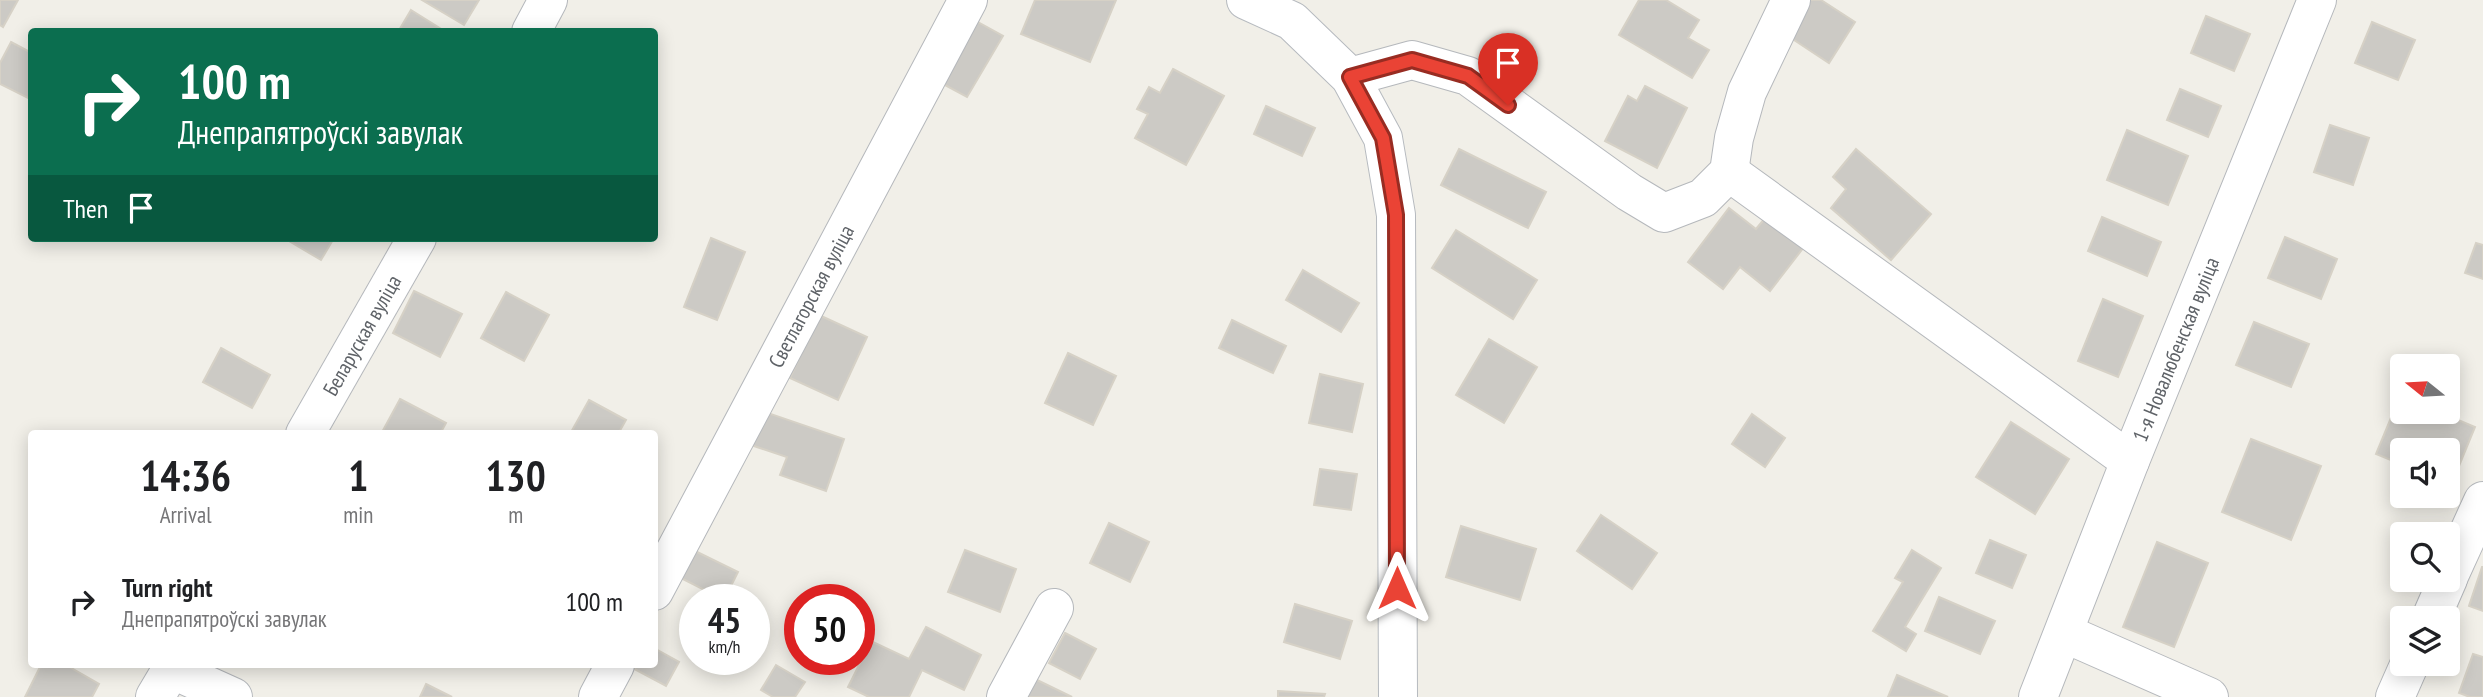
<!DOCTYPE html>
<meta charset="utf-8">
<style>
body{margin:0;font-family:"PT Sans Narrow",sans-serif;background:#f6f6f6;color:#202124;height:100vh;display:flex;flex-direction:column;font-size:26px;white-space:nowrap}
*{box-sizing:border-box;margin:0}
p{font-size:23px;color:#757577}
.icon{flex:none;width:38px;height:38px;fill:none;stroke:currentColor;stroke-width:2;stroke-linecap:round;stroke-linejoin:round}
.map{position:relative;flex:1;overflow:hidden}
.sheet{position:absolute;left:28px;top:430px;width:630px;height:238px;display:flex;flex-direction:column;background:#fff;border-radius:7px;box-shadow:0 4px 18px #0003}
.sheet>*{flex:none}
.top-card{position:absolute;left:28px;top:28px;width:630px;height:214px;border-radius:7px;box-shadow:0 4px 18px #0003;background:#0b6e4f;color:#fff;overflow:hidden}
.needle{width:46px;rotate:288deg}
.buttons{position:absolute;left:2390px;top:354px;display:grid;gap:14px}
.buttons a{display:grid;place-items:center;width:70px;height:70px;border-radius:7px;background:#fff;box-shadow:0 4px 18px #0003;font-size:35px}
.speed{position:absolute;left:679px;top:584px;display:flex;gap:14px;font-size:35px;font-weight:700;text-align:center}
.speed>*{display:grid;place-content:center;width:91px;height:91px;border-radius:50%;background:#fff;box-shadow:0 4px 18px #0003;line-height:1}
.speed small{font-size:18px;font-weight:400}
.speed .limit{border:10px solid #d22;background:#fff;color:#111}
.pin{position:absolute;display:grid;place-items:center;width:60px;height:60px;color:#fff;margin:-72px -30px;border-radius:50% 50% 50% 0;rotate:-45deg;box-shadow:0 0 7px #0007}
.pin .icon{rotate:45deg}
.me{position:absolute;width:77px;margin:-38px;rotate:0deg;stroke-linejoin:round;filter:drop-shadow(0 0 5px #0008)}
.turn{display:flex;align-items:center;gap:24px;height:147px;padding:0 35px;font-size:32px}
.turn .icon{width:91px;height:91px;stroke-width:2.5}
.turn b{display:block;font-size:49px;line-height:60px}
.then{display:flex;align-items:center;height:66px;padding:0 35px;background:#0003;gap:14px;font-size:26px}
.eta{display:flex;justify-content:space-evenly;align-items:center;height:119px;text-align:center}
.eta b{font-size:42px;font-weight:600;line-height:49px}
ul{padding:0;list-style:none}
li{display:flex;align-items:center;gap:21px;height:105px;padding:0 35px}
li div{flex:1}
li b{display:block;font-size:26px}
li em{font-style:normal}
.map>svg:first-child{display:block}
</style>
<div class="map">
<svg width="2483" height="697" viewBox="0 0 2483 697">
<rect width="100%" height="100%" fill="#f1efe8"/>
<g fill="#cccac5" stroke="#d6d1c6" stroke-width="2">
<polygon points="0,0 18,0 3,27 0,25"/>
<polygon points="422,0 479,0 464,25"/>
<polygon points="1035,0 1116,0 1090,62 1021,34"/>
<polygon points="1639,0 1666,0 1699,20 1688,38 1709,50 1692,78 1619,35"/>
<polygon points="1807,0 1821,0 1855,22 1829,63 1785,34"/>
<polygon points="411,10 446,32 398,32"/>
<polygon points="967,16 1003,36 967,97 932,78"/>
<polygon points="2206,16 2250,34 2234,71 2191,53"/>
<polygon points="2372,22 2415,40 2398,80 2355,63"/>
<polygon points="11,42 32,53 32,100 0,84 0,63"/>
<polygon points="1173,69 1224,96 1186,165 1135,138 1148,114 1137,109 1149,87 1160,93"/>
<polygon points="1645,86 1687,108 1657,168 1605,141 1628,96 1637,101"/>
<polygon points="2180,89 2221,106 2208,137 2167,120"/>
<polygon points="1266,106 1315,128 1302,156 1254,134"/>
<polygon points="2330,125 2369,138 2353,185 2314,172"/>
<polygon points="2127,130 2188,156 2168,205 2107,180"/>
<polygon points="1459,149 1546,192 1528,228 1441,185"/>
<polygon points="1856,149 1931,214 1891,260 1831,208 1846,189 1833,177"/>
<polygon points="1729,208 1756,229 1766,217 1804,247 1770,291 1740,267 1723,289 1688,262"/>
<polygon points="2102,217 2161,242 2147,276 2088,251"/>
<polygon points="1456,230 1537,280 1513,319 1432,268"/>
<polygon points="2285,237 2337,259 2321,299 2268,278"/>
<polygon points="284,238 334,238 321,260"/>
<polygon points="711,238 745,252 717,320 684,307"/>
<polygon points="2476,243 2483,245 2483,279 2465,273"/>
<polygon points="1303,270 1359,303 1341,332 1286,300"/>
<polygon points="414,291 462,314 440,357 393,333"/>
<polygon points="506,292 549,315 524,361 481,338"/>
<polygon points="2103,299 2143,316 2118,377 2078,361"/>
<polygon points="819,315 867,337 838,400 790,378"/>
<polygon points="1232,320 1286,346 1273,373 1219,348"/>
<polygon points="2254,322 2309,344 2291,387 2236,365"/>
<polygon points="1489,339 1537,367 1504,423 1456,395"/>
<polygon points="221,348 270,375 252,408 203,382"/>
<polygon points="1068,353 1116,376 1093,425 1045,403"/>
<polygon points="1320,374 1363,384 1352,432 1309,423"/>
<polygon points="2400,396 2403,397 2403,411 2437,411 2475,427 2459,466 2448,462 2448,450 2403,450 2403,465 2376,454"/>
<polygon points="400,399 446,423 440,434 381,434"/>
<polygon points="589,400 626,420 618,434 570,434"/>
<polygon points="759,410 844,439 826,491 780,475 787,457 748,444"/>
<polygon points="1752,414 1785,438 1765,467 1732,444"/>
<polygon points="2011,422 2069,459 2035,514 1976,477"/>
<polygon points="2251,439 2321,466 2291,540 2222,512"/>
<polygon points="1320,469 1357,474 1351,510 1314,505"/>
<polygon points="1601,515 1657,553 1632,589 1577,551"/>
<polygon points="1109,523 1149,542 1130,582 1090,563"/>
<polygon points="1461,526 1536,549 1520,600 1446,577"/>
<polygon points="1990,540 2026,555 2012,588 1976,573"/>
<polygon points="2157,542 2208,563 2174,647 2123,627"/>
<polygon points="689,548 738,572 724,600 675,575"/>
<polygon points="965,550 1016,569 1000,612 948,592"/>
<polygon points="1912,550 1941,568 1905,627 1916,634 1906,651 1873,631 1903,582 1895,578"/>
<polygon points="2482,567 2483,567 2483,611 2469,606"/>
<polygon points="1939,597 1995,621 1980,654 1925,631"/>
<polygon points="1295,604 1352,621 1340,659 1284,642"/>
<polygon points="926,627 981,655 964,690 922,670 909,697 869,697 848,687 871,641 909,659"/>
<polygon points="1065,633 1096,649 1080,679 1049,663"/>
<polygon points="654,648 679,662 666,686 627,665 654,665"/>
<polygon points="2473,654 2483,657 2483,697 2470,697 2459,693"/>
<polygon points="41,665 66,665 99,684 92,697 25,697"/>
<polygon points="776,665 805,682 795,697 773,697 761,690"/>
<polygon points="1897,675 1948,697 1888,697"/>
<polygon points="1035,679 1072,697 1026,697"/>
<polygon points="426,684 452,697 420,697"/>
<polygon points="1278,691 1325,694 1324,697 1278,697"/>
</g>
<g fill="none" stroke-linecap="round" stroke-linejoin="round">
<g stroke="#b5b8bc" stroke-width="40">
<g id="minor">
<polyline points="531,32 548,0"/>
<polyline points="1350,77 1412,60 1468,76 1629,192 1664,213 1703,198 1729,172 1734,138 1747,92 1791,0"/>
<polyline points="1729,172 2130,461"/>
<path id="s1" d="M305,434L417,238"/>
<polyline points="2448,578 2483,501"/>
<path id="s2" d="M654,591L968,0"/>
<polyline points="2431,618 2448,579"/>
<polyline points="2064,633 2209,697"/>
<polyline points="171,669 233,697"/>
<polyline points="155,697 174,665"/>
<polyline points="598,697 615,665"/>
<polyline points="1006,697 1054,608"/>
<path id="s3" d="M2038,697L2130,461L2317,0"/>
<polyline points="2395,697 2410,663"/>
</g>
</g>
<g stroke="#b6babf" stroke-width="40">
<polyline id="secondary" points="1246,0 1292,21 1350,77 1383,138 1396,215 1398,697"/>
</g>
<use href="#minor" stroke="#fff" stroke-width="38"/>
<use href="#secondary" stroke="#fff" stroke-width="38"/>
</g>
<g fill="none" stroke-linecap="round" stroke-linejoin="round">
<g stroke="#982c22" stroke-width="18">
<polyline id="route" points="1397,588 1396,215 1383,138 1350,77 1412,60 1468,76 1508,105"/>
</g>
<use href="#route" stroke="#ea4335" stroke-width="12"/>
</g>
<g text-anchor="middle" dominant-baseline="central" stroke-width="5" stroke-linejoin="round" paint-order="stroke">
<g font-size="21" fill="#5f6368" stroke="#fff">
<text stroke="none"><textPath href="#s2" startOffset="334">Светлагорская вуліца</textPath></text>
<text stroke="none"><textPath href="#s1" startOffset="114">Беларуская вуліца</textPath></text>
<text stroke="none"><textPath href="#s3" startOffset="374">1-я Новалюбенская вуліца</textPath></text>
</g>
</g>
</svg>
<div class="buttons">
<a><svg class="needle" viewBox="-14 -14 28 28"><path d="M0-13l5 13h-10z" fill="#e53935"/><path d="M0 13l5-13h-10z" fill="#757577"/></svg></a>
<a><svg class="icon" aria-label="sound" viewBox="0 0 24 24"><path d="M4 9h4l5-4v14l-5-4H4zM17 9q2 3 0 6"/></svg></a>
<a><svg class="icon" aria-label="search" viewBox="0 0 24 24"><circle cx="10" cy="10" r="6"/><path d="M15 15l6 6"/></svg></a>
<a><svg class="icon" aria-label="layers" viewBox="0 0 24 24"><path d="M12 4l9 5-9 5-9-5zM3 14l9 5 9-5"/></svg></a>
</div>
<div class="speed"><div>45<small>km/h</small></div><div class="limit">50</div></div>
<div class="pin" style="left:1508px;top:105px;background:#d93025"><svg class="icon" aria-label="arrive" viewBox="0 0 24 24"><path d="M6 21V4h12l-3 4 3 4H6"/></svg></div>
<svg class="me" style="left:1397px;top:588px" viewBox="-20 -20 40 40"><path d="M0-17L14 15 0 8-14 15z" fill="#ea4335" stroke="#fff" stroke-width="4"/></svg>
<div class="top-card">
<div class="turn"><svg class="icon" aria-label="right" viewBox="0 0 24 24"><path d="M7 20v-9h11M14 6l5 5-5 5"/></svg><div><b>100 m</b>Днепрапятроўскі завулак</div></div>
<div class="then">Then<svg class="icon" aria-label="arrive" viewBox="0 0 24 24"><path d="M6 21V4h12l-3 4 3 4H6"/></svg></div>
</div>
<section class="sheet">
<div class="eta">
<div><b>14:36</b><p>Arrival</p></div>
<div><b>1</b><p>min</p></div>
<div><b>130</b><p>m</p></div>
</div>
<ul>
<li><svg class="icon" aria-label="right" viewBox="0 0 24 24"><path d="M7 20v-9h11M14 6l5 5-5 5"/></svg><div><b>Turn right</b><p>Днепрапятроўскі завулак</p></div><em>100 m</em></li>
</ul>
</section>
</div>
